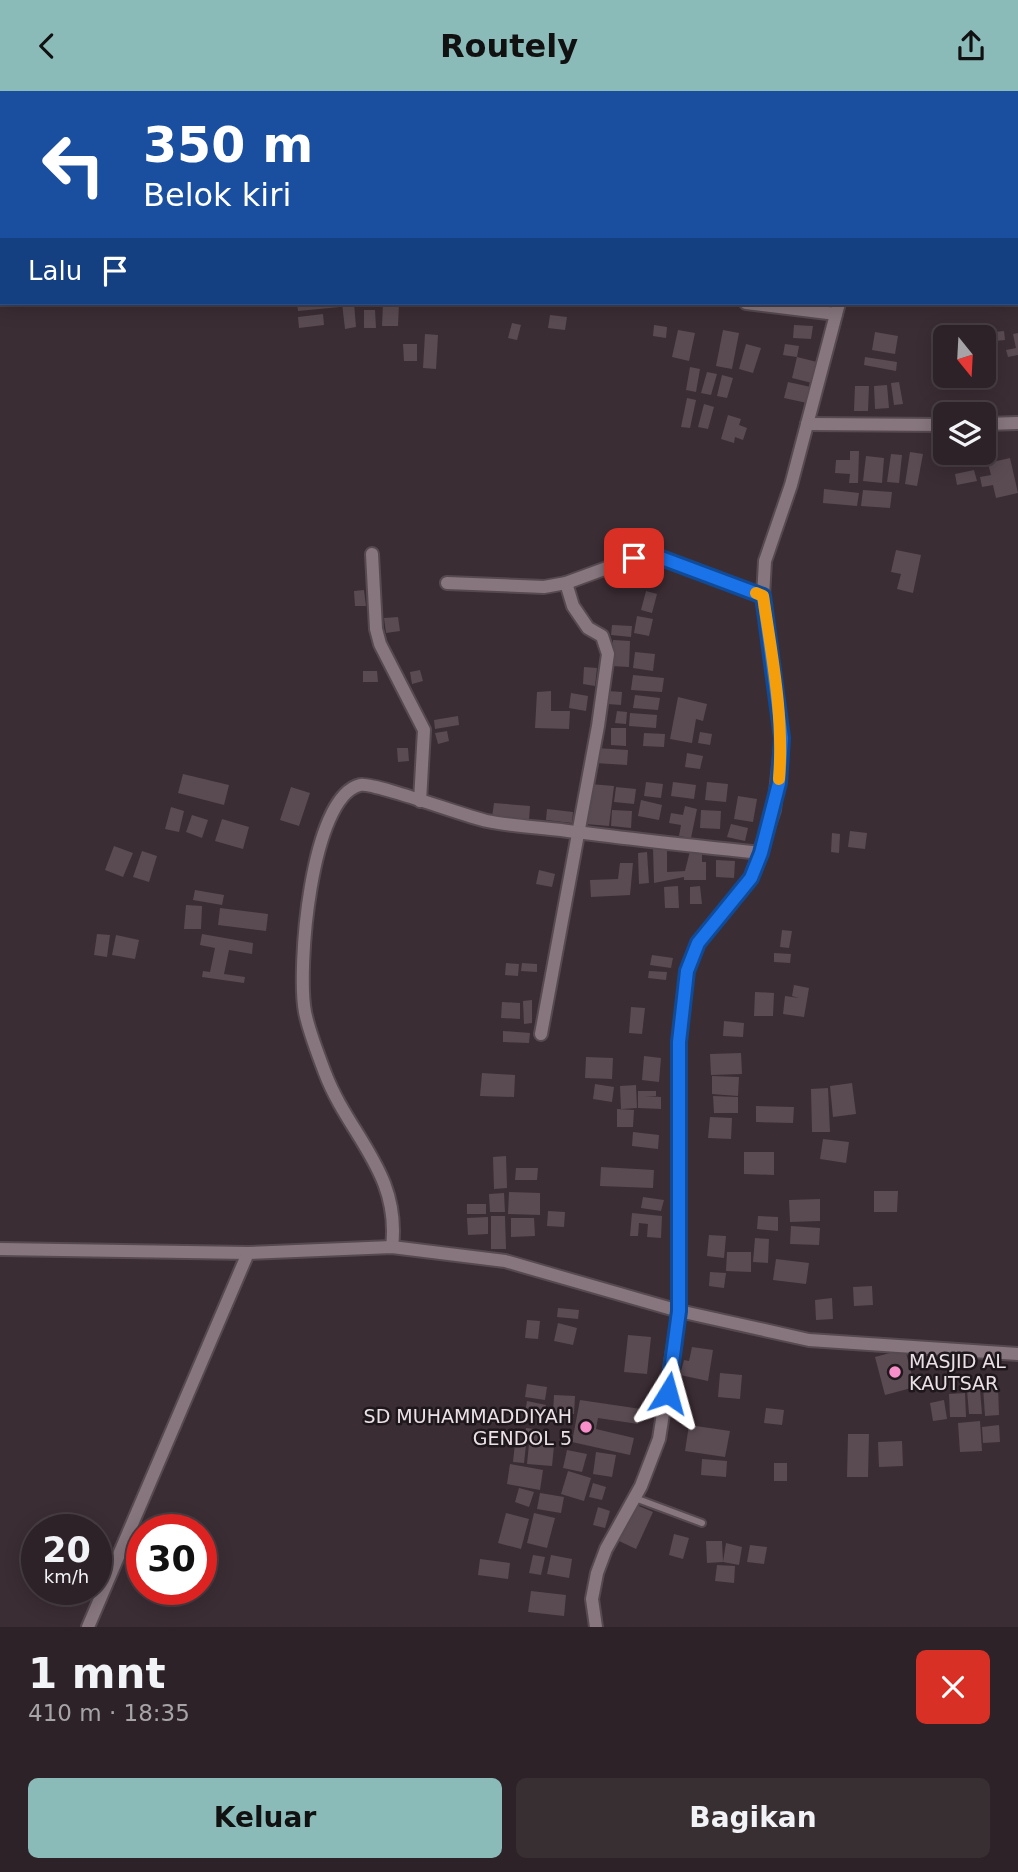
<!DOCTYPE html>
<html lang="id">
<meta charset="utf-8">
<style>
body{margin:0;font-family:"DejaVu Sans",sans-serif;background:#382f33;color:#f1f3f6;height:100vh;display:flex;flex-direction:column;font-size:26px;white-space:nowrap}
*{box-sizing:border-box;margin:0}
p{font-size:23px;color:#a6a4a7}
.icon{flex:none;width:38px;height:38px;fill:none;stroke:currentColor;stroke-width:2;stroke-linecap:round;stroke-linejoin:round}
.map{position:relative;height:1536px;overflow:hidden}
.details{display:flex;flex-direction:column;background:#2c2227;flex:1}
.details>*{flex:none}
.hud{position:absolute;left:0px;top:0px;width:1018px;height:214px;box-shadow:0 4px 18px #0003,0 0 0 2px #483f44;background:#1a4fa0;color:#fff;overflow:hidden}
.needle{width:46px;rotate:162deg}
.controls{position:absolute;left:933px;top:234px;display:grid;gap:14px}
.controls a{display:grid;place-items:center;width:63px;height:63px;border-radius:10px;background:#2c2227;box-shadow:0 4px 18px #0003,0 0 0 2px #483f44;font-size:35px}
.speed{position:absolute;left:21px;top:1423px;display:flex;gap:14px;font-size:35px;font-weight:700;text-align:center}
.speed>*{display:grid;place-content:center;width:91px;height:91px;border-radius:50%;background:#2c2227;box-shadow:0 4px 18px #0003,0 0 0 2px #483f44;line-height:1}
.speed small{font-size:18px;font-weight:400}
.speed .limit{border:10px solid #d22;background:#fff;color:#111}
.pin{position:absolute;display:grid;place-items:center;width:60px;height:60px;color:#fff;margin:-30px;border-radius:14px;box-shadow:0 4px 10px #0006}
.me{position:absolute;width:77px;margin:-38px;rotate:8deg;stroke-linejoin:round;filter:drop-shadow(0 0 5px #0008)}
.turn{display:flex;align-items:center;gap:24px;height:147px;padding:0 28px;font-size:32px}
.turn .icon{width:91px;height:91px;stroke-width:2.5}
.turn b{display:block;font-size:49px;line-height:60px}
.then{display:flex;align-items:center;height:66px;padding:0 28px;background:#0003;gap:14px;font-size:26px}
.round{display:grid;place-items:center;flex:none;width:74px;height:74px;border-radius:10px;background:#382f33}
.headline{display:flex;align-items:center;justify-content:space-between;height:119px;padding:0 28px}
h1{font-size:42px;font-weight:700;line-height:52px}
.cta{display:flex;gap:14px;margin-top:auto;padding:14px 28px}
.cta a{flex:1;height:80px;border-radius:10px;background:#8bbbb9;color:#111;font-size:28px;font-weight:700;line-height:80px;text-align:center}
.cta a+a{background:#382f33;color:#f1f3f6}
header{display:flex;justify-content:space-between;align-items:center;height:91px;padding:0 28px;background:#8bbbb9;color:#111;font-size:32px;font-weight:700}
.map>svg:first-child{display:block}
</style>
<header><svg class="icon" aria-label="back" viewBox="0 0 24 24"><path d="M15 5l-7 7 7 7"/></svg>Routely<svg class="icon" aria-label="share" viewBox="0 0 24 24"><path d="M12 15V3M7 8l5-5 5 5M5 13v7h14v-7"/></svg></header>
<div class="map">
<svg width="1018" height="1536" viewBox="0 0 1018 1536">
<rect width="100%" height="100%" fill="#3b2d34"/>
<g fill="#5a4b52">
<polygon points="297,212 339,212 340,216 298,220"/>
<polygon points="342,212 354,212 356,236 345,238"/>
<polygon points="383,212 399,212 398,235 382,235"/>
<polygon points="364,219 375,219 376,237 364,237"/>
<polygon points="323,223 324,234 299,237 298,226"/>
<polygon points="550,224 567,226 565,239 548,237"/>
<polygon points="512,232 521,234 517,249 508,247"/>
<polygon points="654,234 667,236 666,247 653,245"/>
<polygon points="794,234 813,235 811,248 793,247"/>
<polygon points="678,239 695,242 689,270 672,266"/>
<polygon points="723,239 739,242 732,278 716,275"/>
<polygon points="1004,240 1005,249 995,250 997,266 984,268 984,247 976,247 976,243"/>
<polygon points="875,241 898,245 895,263 872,259"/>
<polygon points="1018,242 1018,264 1008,266 1006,259 1016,257 1013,243"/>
<polygon points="425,243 438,244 436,278 423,277"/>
<polygon points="403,253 417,253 417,270 404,270"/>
<polygon points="746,253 761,257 753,282 739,278"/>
<polygon points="785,253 799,255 797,266 783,264"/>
<polygon points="797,266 817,271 812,292 792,287"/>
<polygon points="865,266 897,271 896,280 864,274"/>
<polygon points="690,276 700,278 696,301 686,299"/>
<polygon points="707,281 717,283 711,304 701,302"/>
<polygon points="722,284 733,287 727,307 717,305"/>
<polygon points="788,291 811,296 807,312 784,307"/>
<polygon points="899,291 903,313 894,314 891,292"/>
<polygon points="887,294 889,317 875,318 874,295"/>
<polygon points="855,295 869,295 868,320 854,320"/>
<polygon points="687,307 696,309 690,337 681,336"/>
<polygon points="704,313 714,316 708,338 698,336"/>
<polygon points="728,324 741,328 739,334 747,337 743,349 735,346 734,352 721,348"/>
<polygon points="850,360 859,360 858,392 849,392 850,383 835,382 836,369 850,369"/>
<polygon points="910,361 923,363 917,395 905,393"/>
<polygon points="891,363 902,364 899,392 887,391"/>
<polygon points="866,365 884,367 882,392 863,390"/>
<polygon points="1010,367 1018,402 996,407 993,394 982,396 980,386 991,384 988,372"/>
<polygon points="974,379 977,390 957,394 955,383"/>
<polygon points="824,398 859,402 857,415 823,412"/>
<polygon points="863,399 892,401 890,417 861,415"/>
<polygon points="896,459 921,464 913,502 897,498 901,483 891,481"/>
<polygon points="364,499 366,515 355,515 354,500"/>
<polygon points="646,500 657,503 652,522 641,519"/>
<polygon points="637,525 653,528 649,545 634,542"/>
<polygon points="398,526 400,540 386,542 384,527"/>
<polygon points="612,534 632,535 631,546 611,544"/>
<polygon points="613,549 630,550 629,576 611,575"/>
<polygon points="635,561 655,563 653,580 633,577"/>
<polygon points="584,576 597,577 595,595 583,593"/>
<polygon points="420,579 423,590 412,593 410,581"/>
<polygon points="363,580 377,580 378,591 363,591"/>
<polygon points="633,584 664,587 662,601 631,599"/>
<polygon points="551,600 551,620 570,620 569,638 535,637 537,601"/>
<polygon points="608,600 622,601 621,614 607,613"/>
<polygon points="571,602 588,605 586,620 569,617"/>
<polygon points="635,604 660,607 658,619 633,617"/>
<polygon points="678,606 707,613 703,630 696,628 692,652 670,648"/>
<polygon points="617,620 627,621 626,633 615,632"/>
<polygon points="630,622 657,624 656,637 629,635"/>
<polygon points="458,625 459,634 435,638 434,629"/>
<polygon points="611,637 626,637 626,655 611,654"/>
<polygon points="447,640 449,650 438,653 435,642"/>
<polygon points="700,641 712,643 710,654 698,652"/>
<polygon points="644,642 665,643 664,656 643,655"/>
<polygon points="397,657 408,657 409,670 398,671"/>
<polygon points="596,657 628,659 627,674 595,672"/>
<polygon points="687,662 703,665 700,678 685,676"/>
<polygon points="183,683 229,694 224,714 178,702"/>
<polygon points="646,691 663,693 661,707 644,705"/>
<polygon points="673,691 696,694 694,708 671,705"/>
<polygon points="707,691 728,693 726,711 705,709"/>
<polygon points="590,693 614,695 609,735 585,733"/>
<polygon points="291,696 310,702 299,735 280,729"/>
<polygon points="616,696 636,698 634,713 614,711"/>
<polygon points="738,705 757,708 753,731 734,728"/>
<polygon points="641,709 662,714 659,729 638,725"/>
<polygon points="494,712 530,715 529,730 492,726"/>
<polygon points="685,715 697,718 691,747 679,745 681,734 669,732 671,722 683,724"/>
<polygon points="171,716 184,720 179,741 165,738"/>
<polygon points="547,718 573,721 572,732 546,729"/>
<polygon points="612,719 632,720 631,737 611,735"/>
<polygon points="701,719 721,720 720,738 700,737"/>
<polygon points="192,724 208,729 202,747 186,741"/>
<polygon points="222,728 249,736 243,758 215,750"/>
<polygon points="731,733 748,737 745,750 727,746"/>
<polygon points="850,740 867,742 865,758 848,756"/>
<polygon points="832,742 840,743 839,762 831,761"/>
<polygon points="114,755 133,762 123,786 105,779"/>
<polygon points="653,757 667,757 667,781 685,780 690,760 702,760 702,771 706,771 706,789 684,789 684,786 654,792"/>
<polygon points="142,760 157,765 149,791 133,786"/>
<polygon points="647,761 649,792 639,793 638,762"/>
<polygon points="716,769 735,770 734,787 716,786"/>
<polygon points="620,772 633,772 630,804 591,806 590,789 618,788"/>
<polygon points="539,779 555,783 552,796 536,793"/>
<polygon points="678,795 679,817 665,817 664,796"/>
<polygon points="700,795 702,813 690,813 690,796"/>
<polygon points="195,799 224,804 222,814 193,809"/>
<polygon points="186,814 202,815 201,838 184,838"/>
<polygon points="220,817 268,823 266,840 218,834"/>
<polygon points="782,839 792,840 789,857 780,856"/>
<polygon points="97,843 110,844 107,866 94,864"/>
<polygon points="202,843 253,852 252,863 229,859 224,883 245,886 244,892 202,886 203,880 210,881 215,857 200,854"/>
<polygon points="116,844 139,849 135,868 112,864"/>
<polygon points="774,862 791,863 790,872 774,871"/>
<polygon points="652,864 673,867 671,877 650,874"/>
<polygon points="506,872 519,873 518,885 505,884"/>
<polygon points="522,872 537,873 537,881 521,880"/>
<polygon points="649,880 667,881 666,889 648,887"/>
<polygon points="794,894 809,897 804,926 783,923 785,905 799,907 792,905"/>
<polygon points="755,901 774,902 773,925 754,925"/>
<polygon points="532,909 532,932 524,933 523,910"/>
<polygon points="502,911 520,912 520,928 501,927"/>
<polygon points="631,916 645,917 642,943 629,942"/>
<polygon points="724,930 744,932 743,946 723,945"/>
<polygon points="503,940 530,942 529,952 503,951"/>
<polygon points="741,962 742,983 711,984 710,963"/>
<polygon points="644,965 661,967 659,991 642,989"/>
<polygon points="586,966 613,967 612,988 585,987"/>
<polygon points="482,982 515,984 514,1006 480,1005"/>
<polygon points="712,985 739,986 738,1005 712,1003"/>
<polygon points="852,992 856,1023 833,1026 830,995"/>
<polygon points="595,993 614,996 612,1011 593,1008"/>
<polygon points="636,994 637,1017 621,1018 620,995"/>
<polygon points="828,997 830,1041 812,1041 811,998"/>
<polygon points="638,1000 656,1000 656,1005 645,1005 661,1006 661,1018 638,1017"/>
<polygon points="713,1005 738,1006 738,1022 714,1022"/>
<polygon points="756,1015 794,1016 793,1032 756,1031"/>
<polygon points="617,1018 634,1019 633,1036 617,1036"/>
<polygon points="710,1026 732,1027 731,1048 708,1047"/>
<polygon points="633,1041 659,1044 658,1058 632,1055"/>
<polygon points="823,1048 849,1051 846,1072 820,1068"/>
<polygon points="744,1061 774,1061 774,1084 744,1083"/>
<polygon points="506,1065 507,1097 494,1098 493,1066"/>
<polygon points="601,1076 654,1079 653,1097 600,1095"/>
<polygon points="516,1077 538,1077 537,1089 515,1089"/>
<polygon points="874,1100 898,1100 897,1121 874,1121"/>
<polygon points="509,1101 540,1102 540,1124 508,1123"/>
<polygon points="504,1102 505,1121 490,1121 489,1103"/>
<polygon points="643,1106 664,1109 661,1120 641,1117"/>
<polygon points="820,1108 820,1130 790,1131 789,1109"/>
<rect x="467" y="1113" width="19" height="10"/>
<polygon points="548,1120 565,1121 564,1136 547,1135"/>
<polygon points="632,1122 662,1125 661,1147 647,1146 648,1133 639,1132 638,1145 630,1145"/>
<polygon points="491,1125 505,1125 506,1158 491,1158"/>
<polygon points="758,1125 778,1126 778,1140 757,1138"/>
<polygon points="488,1126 488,1143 468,1144 467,1127"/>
<polygon points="511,1127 534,1127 535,1145 511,1146"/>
<polygon points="791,1135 820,1137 819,1154 790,1153"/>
<polygon points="709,1144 726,1145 724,1167 707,1165"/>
<polygon points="755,1147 769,1148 768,1172 753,1171"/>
<polygon points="727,1161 751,1161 751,1181 726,1180"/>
<polygon points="776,1168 809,1172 806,1193 773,1189"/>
<polygon points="710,1181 726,1182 724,1197 709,1195"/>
<polygon points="872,1195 873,1214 854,1215 853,1196"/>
<polygon points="832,1207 833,1228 816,1229 815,1209"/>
<polygon points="558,1217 579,1219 578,1228 557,1226"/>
<polygon points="527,1229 540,1230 538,1248 525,1247"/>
<polygon points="558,1232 577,1237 573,1254 554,1250"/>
<polygon points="628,1244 651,1246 647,1283 624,1281"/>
<polygon points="692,1256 713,1259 708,1290 680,1284 684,1269 689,1270"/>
<polygon points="905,1258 915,1296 885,1304 875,1266"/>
<polygon points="720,1282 742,1284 740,1308 718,1306"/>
<polygon points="527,1293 547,1296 545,1309 525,1306"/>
<polygon points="983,1296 998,1296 999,1324 985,1325"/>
<polygon points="967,1299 980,1299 982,1323 969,1323"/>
<polygon points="965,1302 966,1326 950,1326 949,1303"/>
<polygon points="554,1304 575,1305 574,1323 553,1322"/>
<polygon points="580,1309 641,1318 638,1333 598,1327 596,1338 634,1347 630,1364 572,1351"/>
<polygon points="944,1309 947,1328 933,1330 930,1312"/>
<polygon points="527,1310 546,1314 543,1325 525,1322"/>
<polygon points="766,1317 784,1319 782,1334 764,1332"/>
<polygon points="980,1330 982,1360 960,1361 958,1332"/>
<polygon points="689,1334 730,1340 725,1366 685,1360"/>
<polygon points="999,1334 1000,1351 983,1352 982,1336"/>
<polygon points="526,1337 541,1339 539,1351 525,1350"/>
<polygon points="848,1343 869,1343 868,1386 847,1386"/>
<polygon points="902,1350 903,1375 879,1376 878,1351"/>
<polygon points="515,1352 526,1354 524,1372 513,1371"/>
<polygon points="529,1353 554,1355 552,1375 527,1373"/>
<polygon points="567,1359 587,1363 582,1381 563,1377"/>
<polygon points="596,1361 616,1364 612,1386 593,1383"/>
<polygon points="702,1368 727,1370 726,1386 701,1384"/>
<rect x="774" y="1372" width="13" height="18"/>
<polygon points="510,1373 543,1379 540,1399 507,1393"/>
<polygon points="568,1380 591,1387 584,1410 561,1403"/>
<polygon points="593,1392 606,1396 602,1409 589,1406"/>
<polygon points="519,1397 534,1401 529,1416 515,1411"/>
<polygon points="540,1402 564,1406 561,1422 537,1418"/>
<polygon points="634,1413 653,1421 636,1458 617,1449"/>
<polygon points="598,1416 610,1420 605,1437 593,1434"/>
<polygon points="506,1422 529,1428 521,1458 498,1452"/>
<polygon points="534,1422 555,1427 547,1457 527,1452"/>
<polygon points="674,1443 689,1447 683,1468 669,1464"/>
<polygon points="706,1450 722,1450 723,1471 707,1472"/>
<polygon points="726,1452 742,1456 739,1474 723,1471"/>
<polygon points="750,1454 767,1456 764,1473 747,1471"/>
<polygon points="533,1464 545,1466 541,1484 529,1482"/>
<polygon points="551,1464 572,1468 569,1487 547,1483"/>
<polygon points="480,1468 510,1472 508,1488 478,1484"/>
<polygon points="717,1474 735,1475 734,1492 715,1490"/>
<polygon points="531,1500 566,1504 564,1525 528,1521"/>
</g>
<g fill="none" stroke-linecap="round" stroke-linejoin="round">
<g stroke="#564a50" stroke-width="10">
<polyline id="lane" points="635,1407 702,1432"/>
</g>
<g stroke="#564a50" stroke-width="16">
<g id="street">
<polyline points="105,2 105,0"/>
<polyline points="655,2 655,0"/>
<polyline points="893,2 894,0"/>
<polyline points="1017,39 1018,39"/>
<polyline points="746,212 836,223"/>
<polyline points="807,333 945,334"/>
<polyline points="984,333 1018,332"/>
<polyline points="372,463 376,538 380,553 424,639 420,710"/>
<polyline points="447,492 544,496 566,492 634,467 656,465 763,505"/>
<polyline points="541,943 598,635 608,563 602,545 588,537 573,515 566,492"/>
<path d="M392,1156C401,1082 349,1045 325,982C318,963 309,941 305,921C297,879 310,706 360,694C374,691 464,725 487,730C511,735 536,736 561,739C627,748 694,755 761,762"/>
<polyline points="0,1158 248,1162 392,1156 505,1170 679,1220 809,1249 1018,1263"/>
<polyline points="88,1536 248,1162"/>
<polyline points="596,1536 592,1508 597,1482 606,1458 641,1395 659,1348 679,1220 679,951 687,880 698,852 751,787 774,719 782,647 763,505 765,470 791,394 839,212"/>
</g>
</g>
<use href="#lane" stroke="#87767e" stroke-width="6"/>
<use href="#street" stroke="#87767e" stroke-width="12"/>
</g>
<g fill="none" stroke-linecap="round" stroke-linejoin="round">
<g stroke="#114b97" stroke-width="18">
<polyline id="route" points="634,467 656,465 763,505 782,647 779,692 761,762 751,787 698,852 687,880 679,951 679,1220 668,1302"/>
</g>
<use href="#route" stroke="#1a73e8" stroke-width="12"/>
<path stroke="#f59e0b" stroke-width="12" d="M756,502L763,505C772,566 784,626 779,688"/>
</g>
<g fill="#f98fca" stroke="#1e171b" stroke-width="2.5">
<circle cx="895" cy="1281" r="7"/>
<circle cx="586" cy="1336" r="7"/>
</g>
<g text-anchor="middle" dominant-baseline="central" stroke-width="5" stroke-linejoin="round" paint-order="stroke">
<g font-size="19" fill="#eae0e5" stroke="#1e171b" text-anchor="start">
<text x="909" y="1270">MASJID AL<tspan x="909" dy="22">KAUTSAR</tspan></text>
<text x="572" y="1325" text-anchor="end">SD MUHAMMADDIYAH<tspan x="572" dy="22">GENDOL 5</tspan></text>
</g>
</g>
</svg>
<div class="controls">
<a><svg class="needle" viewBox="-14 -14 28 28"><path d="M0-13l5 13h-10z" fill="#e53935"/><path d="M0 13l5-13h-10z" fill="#a6a4a7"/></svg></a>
<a><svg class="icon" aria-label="layers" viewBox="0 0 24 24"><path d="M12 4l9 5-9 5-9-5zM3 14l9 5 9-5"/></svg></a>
</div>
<div class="speed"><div>20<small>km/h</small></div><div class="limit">30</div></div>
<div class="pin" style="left:634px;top:467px;background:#d93025"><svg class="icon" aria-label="arrive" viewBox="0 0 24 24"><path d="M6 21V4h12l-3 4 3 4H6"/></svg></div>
<svg class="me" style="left:668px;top:1302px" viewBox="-20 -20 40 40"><path d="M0-17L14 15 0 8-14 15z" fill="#1a73e8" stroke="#fff" stroke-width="4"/></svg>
<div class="hud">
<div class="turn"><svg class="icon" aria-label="left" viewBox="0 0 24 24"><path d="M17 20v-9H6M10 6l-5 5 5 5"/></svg><div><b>350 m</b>Belok kiri</div></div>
<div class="then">Lalu<svg class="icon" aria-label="arrive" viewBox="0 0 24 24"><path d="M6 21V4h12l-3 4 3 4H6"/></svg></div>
</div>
</div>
<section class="details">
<div class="headline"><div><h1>1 mnt</h1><p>410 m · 18:35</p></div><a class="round" style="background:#d93025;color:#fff"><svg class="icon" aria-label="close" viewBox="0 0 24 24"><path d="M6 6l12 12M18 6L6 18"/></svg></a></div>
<div class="cta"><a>Keluar</a><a>Bagikan</a></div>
</section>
